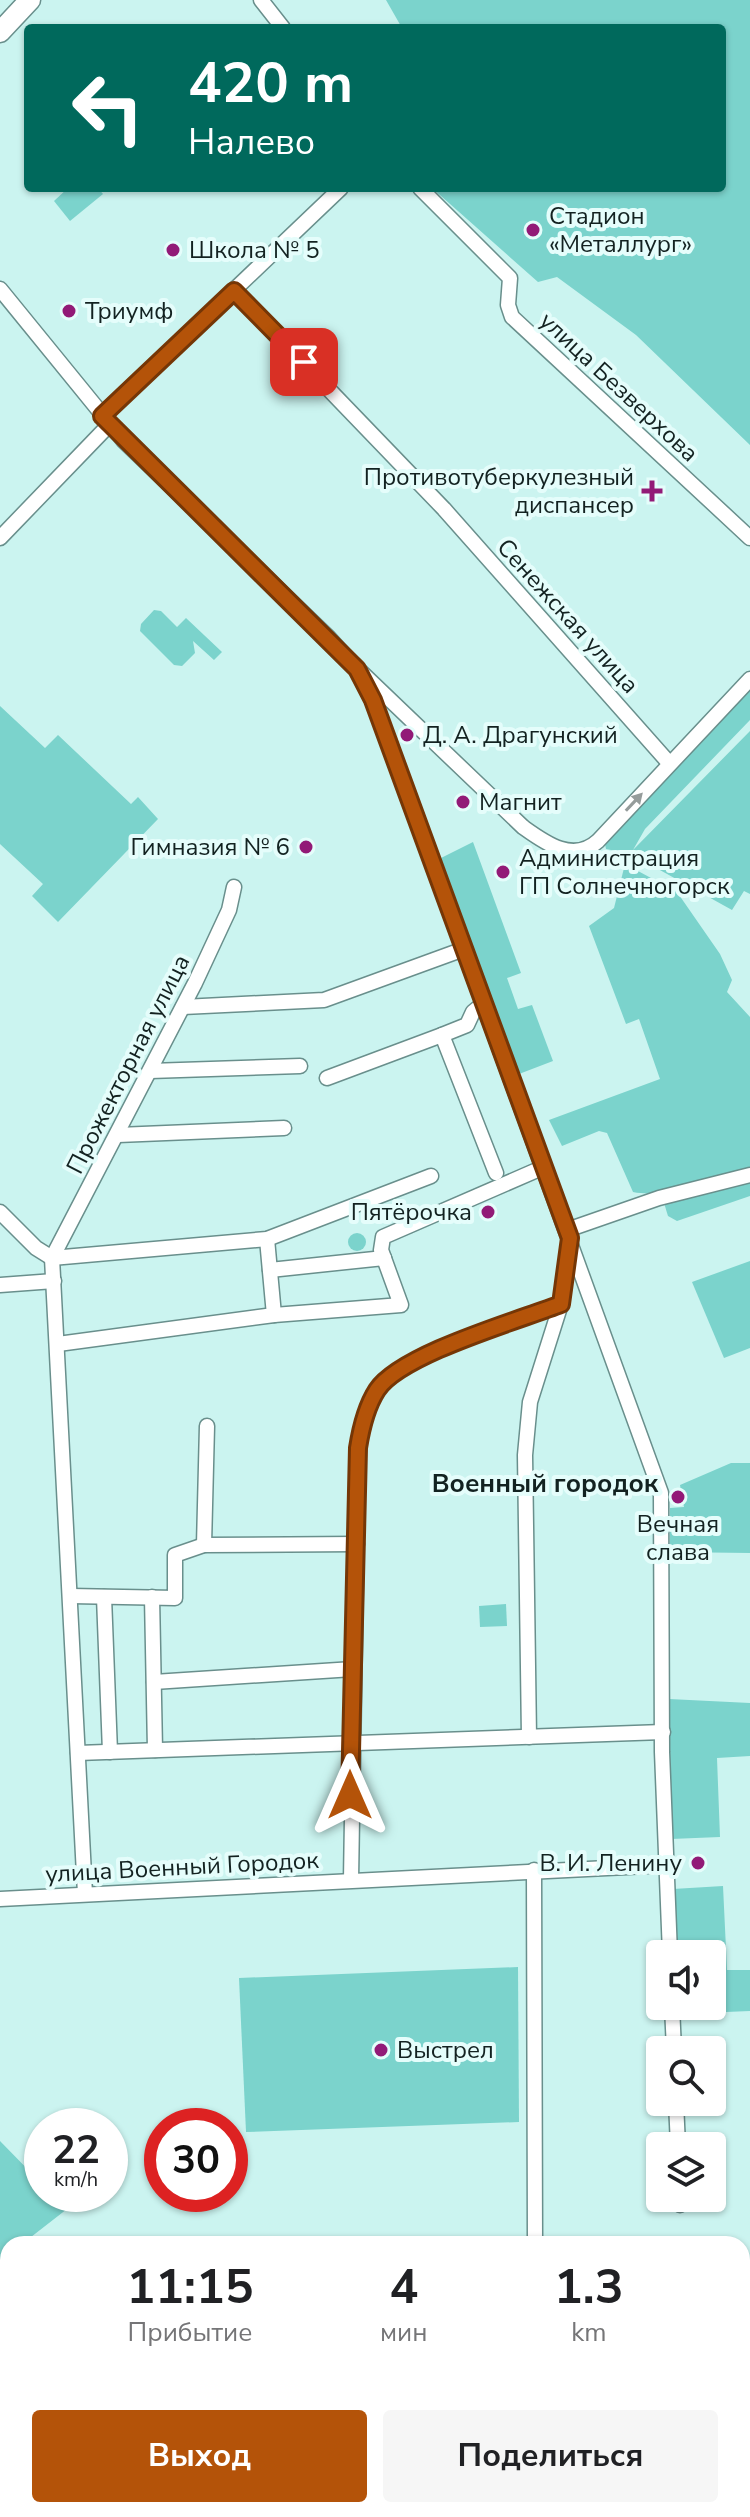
<!DOCTYPE html>
<html lang="ru">
<meta charset="utf-8">
<style>
body{margin:0;font-family:"Nunito Sans",sans-serif;background:#f6f6f6;color:#202124;height:100vh;display:flex;flex-direction:column;font-size:30px;white-space:nowrap}
*{box-sizing:border-box;margin:0}
p{font-size:26px;color:#757577}
.icon{flex:none;width:44px;height:44px;fill:none;stroke:currentColor;stroke-width:2;stroke-linecap:round;stroke-linejoin:round}
.map{position:relative;flex:1;overflow:hidden}
.drawer{position:absolute;left:0px;top:2236px;width:750px;height:282px;display:flex;flex-direction:column;background:#fff;border-radius:24px 24px 0 0;box-shadow:0 2px 6px #0004}
.drawer>*{flex:none}
.banner{position:absolute;left:24px;top:24px;width:702px;height:168px;border-radius:8px;box-shadow:0 2px 6px #0004;background:#00695c;color:#fff;overflow:hidden}
.tools{position:absolute;left:646px;top:1940px;display:grid;gap:16px}
.tools a{display:grid;place-items:center;width:80px;height:80px;border-radius:8px;background:#fff;box-shadow:0 2px 6px #0004;font-size:40px}
.speed{position:absolute;left:24px;top:2108px;display:flex;gap:16px;font-size:40px;font-weight:700;text-align:center}
.speed>*{display:grid;place-content:center;width:104px;height:104px;border-radius:50%;background:#fff;box-shadow:0 2px 6px #0004;line-height:1}
.speed small{font-size:20px;font-weight:400}
.speed .limit{border:12px solid #d22;background:#fff;color:#111}
.pin{position:absolute;display:grid;place-items:center;width:68px;height:68px;color:#fff;margin:-34px;border-radius:16px;box-shadow:0 4px 12px #0006}
.me{position:absolute;width:88px;margin:-44px;rotate:0deg;stroke-linejoin:round;filter:drop-shadow(0 0 6px #0008)}
.turn{display:flex;align-items:center;gap:28px;height:168px;padding:0 32px;font-size:36px}
.turn .icon{width:104px;height:104px;stroke-width:2.5}
.turn b{display:block;font-size:56px;line-height:68px}
.eta{display:flex;justify-content:space-evenly;align-items:center;height:136px;text-align:center}
.eta b{font-size:48px;font-weight:700;line-height:56px}
.primary-button{display:flex;gap:16px;margin-top:auto;padding:16px 32px}
.primary-button a{flex:1;height:92px;border-radius:8px;background:#b45309;color:#fff;font-size:32px;font-weight:700;line-height:92px;text-align:center}
.primary-button a+a{background:#f6f6f6;color:#202124}
.map>svg:first-child{display:block}
</style>
<div class="map">
<svg width="750" height="2517" viewBox="0 0 750 2517">
<rect width="100%" height="100%" fill="#cbf4f0"/>
<g fill="#7bd3cc">
<polygon points="386,0 750,0 750,445 636,335 557,277 538,282 432,188 722,188 722,28 402,28"/>
<polygon points="68,188 98,188 103,194 70,221 54,201"/>
<polygon points="154,610 161,611 177,627 186,618 222,652 214,660 193,641 195,653 182,666 174,665 140,631 141,624"/>
<polygon points="750,688 750,720 645,829 633,850 750,731 750,894 744,891 732,910 631,854 606,849 605,844"/>
<polygon points="0,706 45,748 58,735 131,804 138,797 158,819 58,922 32,896 43,884 0,844"/>
<polygon points="473,842 521,973 507,978 518,1009 532,1005 553,1061 519,1074 441,858"/>
<path d="M625,864L677,892L720,954L732,980L727,992L750,1017V1169C715,1178 669,1199 633,1192L607,1133L599,1131L562,1146L549,1120L660,1079L639,1019L626,1024L589,926L614,908Z"/>
<polygon points="750,1179 750,1196 677,1221 668,1216 664,1203"/>
<circle cx="357" cy="1242" r="9"/>
<polygon points="750,1261 750,1348 724,1358 692,1282"/>
<polygon points="731,1463 750,1463 750,1553 670,1552 670,1508 684,1507 680,1485"/>
<polygon points="506,1604 507,1626 480,1627 479,1606"/>
<polygon points="669,1699 750,1703 750,1756 717,1758 720,1837 671,1839"/>
<polygon points="723,1886 727,1970 750,1970 750,2011 678,2014 677,2006 712,2006 712,1954 676,1954 673,1889"/>
<polygon points="518,1967 519,2122 246,2132 239,1978"/>
<polygon points="0,2141 42,2184 42,2194 52,2194 67,2209 22,2244 8,2244 8,2255 4,2259 6,2310 0,2308"/>
<polygon points="750,2267 750,2324 742,2322 742,2268"/>
<polygon points="0,2416 8,2444 8,2510 19,2510 12,2517 0,2517"/>
<polygon points="742,2500 742,2517 365,2517 358,2510 742,2510"/>
</g>
<g fill="none" stroke-linecap="round" stroke-linejoin="round">
<g stroke="#698f8c" stroke-width="17">
<g id="minor">
<polyline points="261,0 283,28"/>
<polyline points="420,188 510,278 508,305 512,317 750,538"/>
<polyline points="0,289 123,440 329,638 357,669 373,700 661,1493 662,1752 670,1954"/>
<polyline points="234,291 444,509 669,763"/>
<polyline points="102,416 341,188"/>
<polyline points="0,538 109,425"/>
<path d="M361,672L523,827C544,842 573,864 598,841L750,679"/>
<polyline points="484,1003 473,1012 467,1025 442,1035 496,1173"/>
<polyline points="183,1007 324,1000 464,949"/>
<polyline points="150,1071 300,1066"/>
<polyline points="327,1078 442,1035"/>
<polyline points="118,1135 284,1128"/>
<polyline points="0,1212 36,1248 52,1258"/>
<polyline points="567,1230 659,1198 750,1175"/>
<polyline points="267,1239 274,1315"/>
<polyline points="52,1258 85,1894"/>
<polyline points="52,1258 195,983 229,910 234,887"/>
<polyline points="52,1258 267,1239 431,1176"/>
<polyline points="270,1270 384,1258"/>
<polyline points="0,1285 54,1281"/>
<polyline points="58,1344 274,1315 401,1305 381,1250 383,1237 544,1167"/>
<polyline points="204,1545 207,1426"/>
<polyline points="71,1596 175,1598 175,1555 204,1545 357,1544"/>
<polyline points="104,1597 110,1752"/>
<polyline points="152,1597 155,1750"/>
<polyline points="154,1682 353,1669"/>
<polyline points="529,1737 525,1455 530,1402 561,1304 569,1243"/>
<polyline points="78,1753 663,1732"/>
<polyline points="534,1870 535,2244"/>
<path d="M351,1880L358,1448C361,1429 366,1407 377,1390C401,1354 517,1321 561,1304"/>
<polyline points="0,1899 667,1865"/>
<polyline points="672,2006 674,2050"/>
<polyline points="676,2102 678,2146"/>
<polyline points="680,2198 680,2205"/>
</g>
</g>
<g stroke="#698f8c" stroke-width="23">
<polyline id="highway" points="0,32 30,0"/>
</g>
<use href="#minor" stroke="#fff" stroke-width="14"/>
<use href="#highway" stroke="#fff" stroke-width="20"/>
</g>
<defs><path id="oneway-solid" d="M-6-.8H1V-3.2L6.5 0L1 3.2V.8H-6Z" transform="scale(2)"/></defs>
<use fill="#959c9b" href="#oneway-solid" transform="translate(634 802) rotate(-47)"/>
<g fill="none" stroke-linecap="round" stroke-linejoin="round">
<g stroke="#753606" stroke-width="20">
<path id="route" d="M304,362L234,291L102,416L357,669L373,700L570,1238L561,1304C517,1321 401,1354 377,1390C366,1407 361,1429 358,1448L350,1795"/>
</g>
<use href="#route" stroke="#b45309" stroke-width="14"/>
</g>
<g fill="#921a77" stroke="#e5fdfb" stroke-width="3">
<circle cx="533" cy="230" r="8"/>
<circle cx="173" cy="250" r="8"/>
<circle cx="69" cy="311" r="8"/>
<path d="M648 479h8v8h8v8h-8v8h-8v-8h-8v-8h8z"/>
<circle cx="407" cy="735" r="8"/>
<circle cx="463" cy="802" r="8"/>
<circle cx="306" cy="847" r="8"/>
<circle cx="503" cy="872" r="8"/>
<circle cx="488" cy="1212" r="8"/>
<circle cx="678" cy="1497" r="8"/>
<circle cx="698" cy="1863" r="8"/>
<circle cx="381" cy="2050" r="8"/>
</g>
<g text-anchor="middle" dominant-baseline="central" stroke-width="8" stroke-linejoin="round" paint-order="stroke">
<g font-size="24" fill="#132221" stroke="#e5fdfb" text-anchor="start">
<text x="549" y="216">Стадион<tspan x="549" dy="28">«Металлург»</tspan></text>
<text x="189" y="250">Школа № 5</text>
<text x="85" y="311">Триумф</text>
<text x="634" y="477" text-anchor="end">Противотуберкулезный<tspan x="634" dy="28">диспансер</tspan></text>
<text x="423" y="735">Д. А. Драгунский</text>
<text x="479" y="802">Магнит</text>
<text x="290" y="847" text-anchor="end">Гимназия № 6</text>
<text x="519" y="858">Администрация<tspan x="519" dy="28">ГП Солнечногорск</tspan></text>
<text x="472" y="1212" text-anchor="end">Пятёрочка</text>
<text x="678" y="1524" text-anchor="middle">Вечная<tspan x="678" dy="28">слава</tspan></text>
<text x="682" y="1863" text-anchor="end">В. И. Ленину</text>
<text x="397" y="2050">Выстрел</text>
</g>
<g font-size="24" fill="#132221" stroke="#e5fdfb">
<text transform="translate(619 387) rotate(43)">улица Безверхова</text>
<text transform="translate(568 616) rotate(48)">Сенежская улица</text>
<text transform="translate(128 1064) rotate(-63)">Прожекторная улица</text>
<text transform="translate(182 1867) rotate(-3)">улица Военный Городок</text>
</g>
<g font-size="26" font-weight="bold" fill="#132221" stroke="#e5fdfb">
<text x="545" y="1483">Военный городок</text>
</g>
</g>
</svg>
<div class="tools">
<a><svg class="icon" aria-label="sound" viewBox="0 0 24 24"><path d="M4 9h4l5-4v14l-5-4H4zM17 9q2 3 0 6"/></svg></a>
<a><svg class="icon" aria-label="search" viewBox="0 0 24 24"><circle cx="10" cy="10" r="6"/><path d="M15 15l6 6"/></svg></a>
<a><svg class="icon" aria-label="layers" viewBox="0 0 24 24"><path d="M12 4l9 5-9 5-9-5zM3 14l9 5 9-5"/></svg></a>
</div>
<div class="speed"><div>22<small>km/h</small></div><div class="limit">30</div></div>
<div class="pin" style="left:304px;top:362px;background:#d93025"><svg class="icon" aria-label="arrive" viewBox="0 0 24 24"><path d="M6 21V4h12l-3 4 3 4H6"/></svg></div>
<svg class="me" style="left:350px;top:1795px" viewBox="-20 -20 40 40"><path d="M0-17L14 15 0 8-14 15z" fill="#b45309" stroke="#fff" stroke-width="4"/></svg>
<div class="banner">
<div class="turn"><svg class="icon" aria-label="left" viewBox="0 0 24 24"><path d="M17 20v-9H6M10 6l-5 5 5 5"/></svg><div><b>420 m</b>Налево</div></div>
</div>
<section class="drawer">
<div class="eta">
<div><b>11:15</b><p>Прибытие</p></div>
<div><b>4</b><p>мин</p></div>
<div><b>1.3</b><p>km</p></div>
</div>
<div class="primary-button"><a>Выход</a><a>Поделиться</a></div>
</section>
</div>
